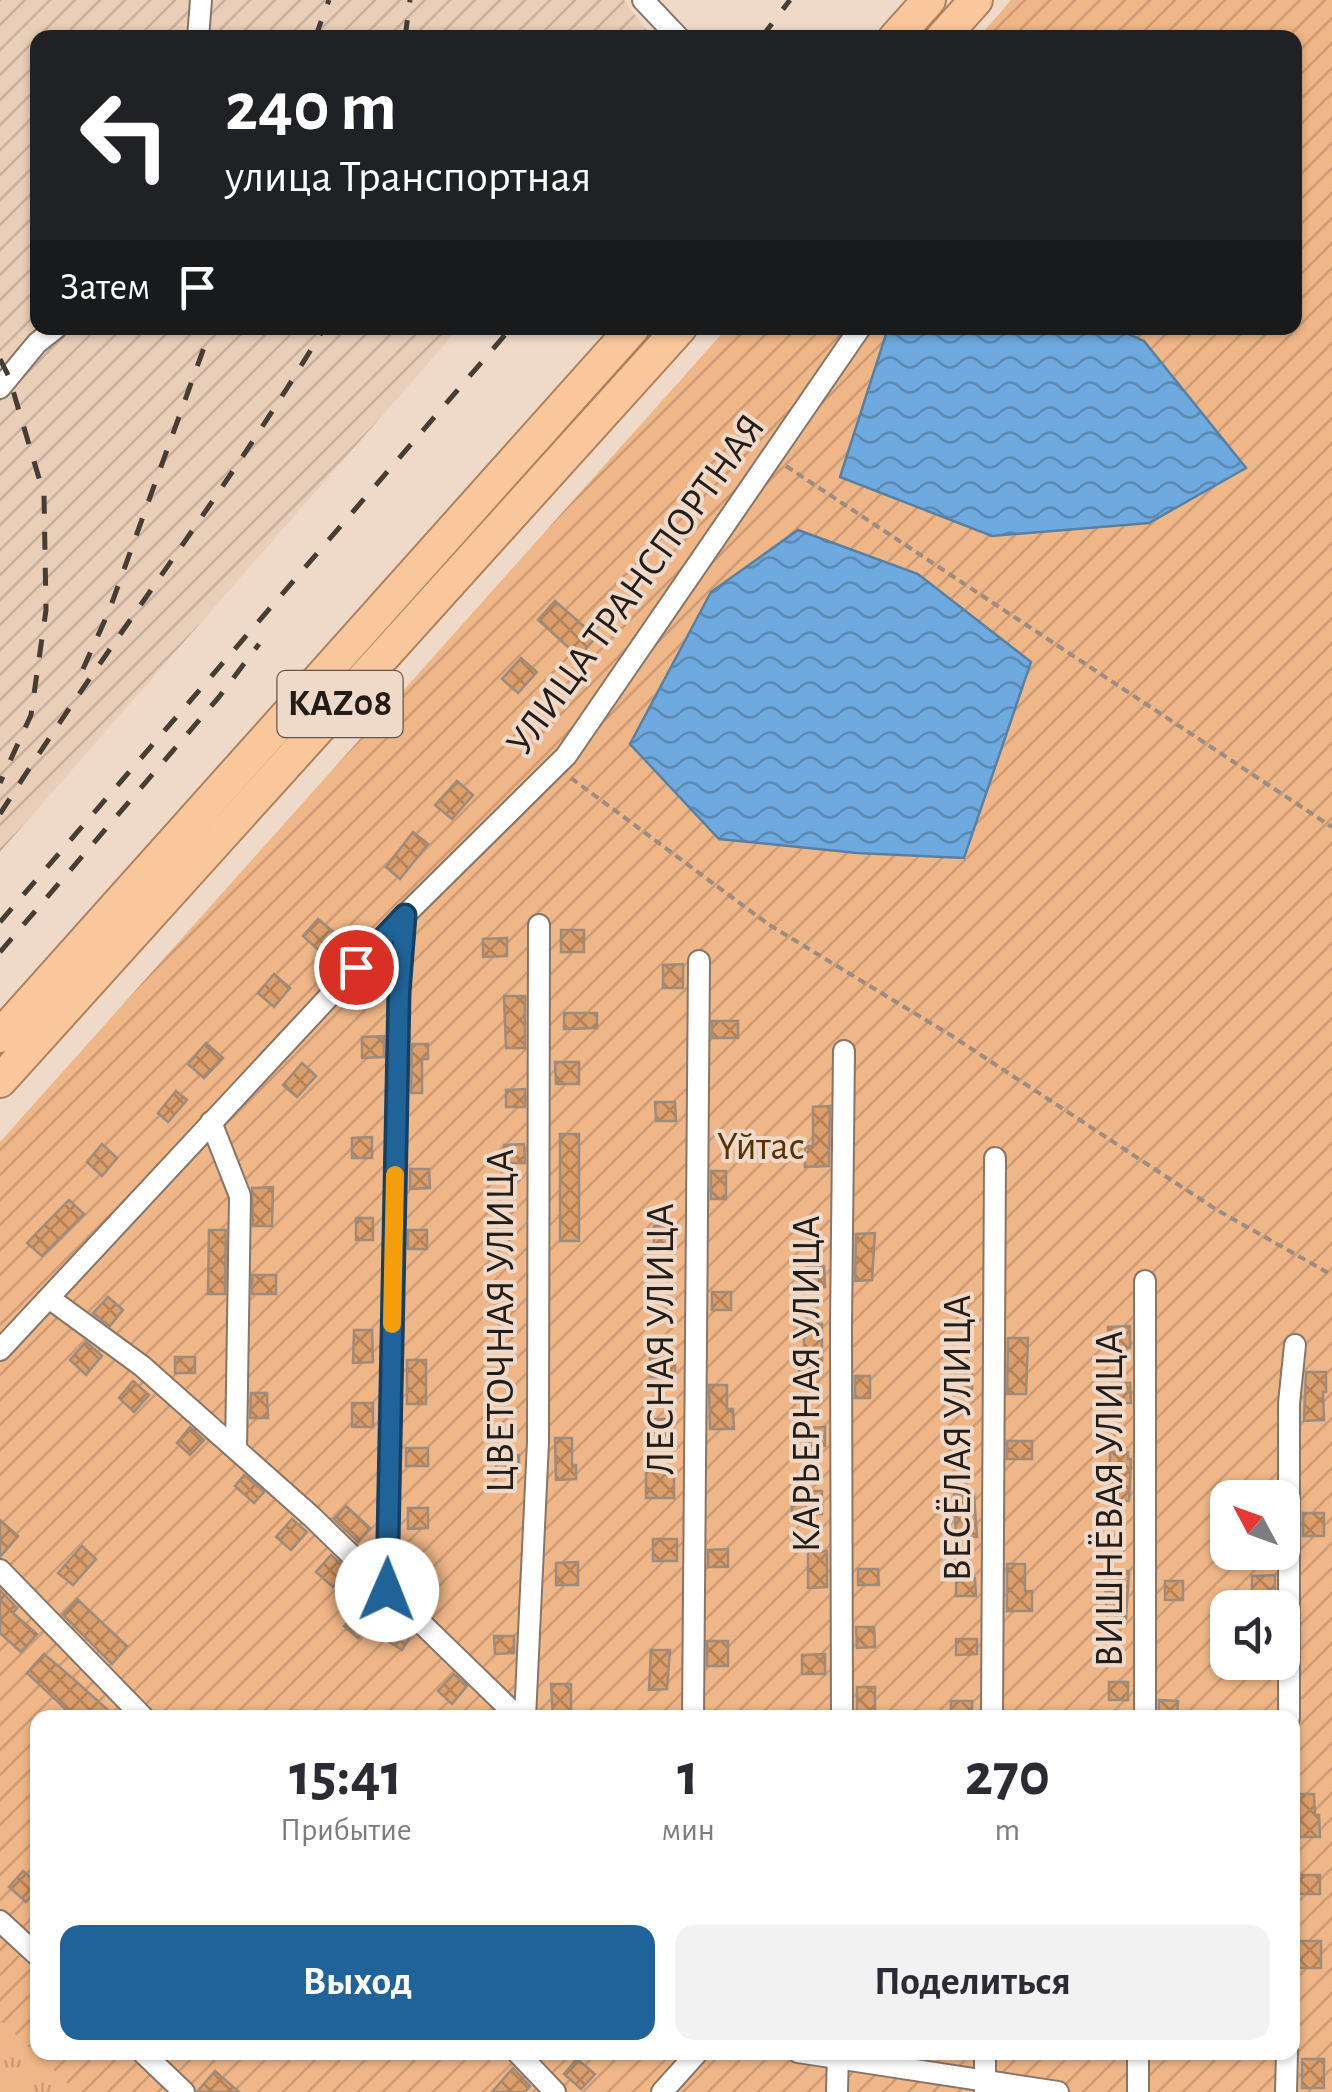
<!DOCTYPE html>
<html lang="ru">
<meta charset="utf-8">
<style>
body{margin:0;font-family:"Alegreya Sans",sans-serif;background:#f2f2f3;color:#2b2b33;height:100vh;display:flex;flex-direction:column;font-size:38px;white-space:nowrap}
*{box-sizing:border-box;margin:0}
p{font-size:32px;color:#7c7c81}
.icon{flex:none;width:55px;height:55px;fill:none;stroke:currentColor;stroke-width:2;stroke-linecap:round;stroke-linejoin:round}
.map{position:relative;flex:1;overflow:hidden}
.sheet{position:absolute;left:30px;top:1710px;width:1270px;height:350px;display:flex;flex-direction:column;background:#fff;border-radius:20px;box-shadow:0 2px 8px #0004}
.sheet>*{flex:none}
.top-card{position:absolute;left:30px;top:30px;width:1272px;height:305px;border-radius:20px;box-shadow:0 2px 8px #0004;background:#202124;color:#fff;overflow:hidden}
.needle{width:65px;rotate:311deg}
.fabs{position:absolute;left:1210px;top:1480px;display:grid;gap:20px}
.fabs a{display:grid;place-items:center;width:90px;height:90px;border-radius:20px;background:#fff;box-shadow:0 2px 8px #0004;font-size:50px}
.pin{position:absolute;display:grid;place-items:center;width:85px;height:85px;color:#fff;margin:-42px;border:5px solid #fff;border-radius:50%;box-shadow:0 2px 10px #0007}
.me{position:absolute;width:110px;margin:-55px;rotate:1deg;stroke-linejoin:round;filter:drop-shadow(0 0 8px #0008)}
.turn{display:flex;align-items:center;gap:35px;height:210px;padding:0 30px;font-size:45px}
.turn .icon{width:130px;height:130px;stroke-width:2.5}
.turn b{display:block;font-size:70px;line-height:85px}
.then{display:flex;align-items:center;height:95px;padding:0 30px;background:#0003;gap:20px;font-size:38px}
.eta{display:flex;justify-content:space-evenly;align-items:center;height:170px;text-align:center}
.eta b{font-size:60px;font-weight:600;line-height:70px}
.cta{display:flex;gap:20px;margin-top:auto;padding:20px 30px}
.cta a{flex:1;height:115px;border-radius:20px;background:#206398;color:#fff;font-size:40px;font-weight:600;line-height:115px;text-align:center}
.cta a+a{background:#f2f2f3;color:#2b2b33}
.map>svg:first-child{display:block}
</style>
<div class="map">
<svg width="1332" height="2092" viewBox="0 0 1332 2092">
<defs>
<pattern id="industrial-furrows" width="10" height="10" patternUnits="userSpaceOnUse" patternTransform="scale(2.5)"><rect width="10" height="10" fill="#e9ceb8"/><path d="M-1 1l2-2M0 10L10 0M9 11l2-2" fill="none" stroke="#c8b09d"/></pattern>
<pattern id="grass-tufts" width="24" height="20" patternUnits="userSpaceOnUse" patternTransform="scale(2.5)"><rect width="24" height="20" fill="#efb687"/><path d="M3 7l-1-3M5 7V3M7 7l1-3M15 17l-1-3M17 17v-4M19 17l1-3" fill="none" stroke="#cd9c74"/></pattern>
<pattern id="garden-furrows" width="10" height="10" patternUnits="userSpaceOnUse" patternTransform="scale(2.5)"><rect width="10" height="10" fill="#efb687"/><path d="M-1 1l2-2M0 10L10 0M9 11l2-2" fill="none" stroke="#cd9c74"/></pattern>
<pattern id="water-waves" width="16" height="10" patternUnits="userSpaceOnUse" patternTransform="scale(2.5)"><rect width="16" height="10" fill="#6eaadf"/><path d="M0 5q4-4 8 0t8 0" fill="none" stroke="#5a8ab4"/></pattern>
<pattern id="building-cross-hatch" width="8" height="8" patternUnits="userSpaceOnUse" patternTransform="scale(2.5)"><rect width="8" height="8" fill="#dc9f6b"/><path d="M0 0l8 8M0 8l8-8" fill="none" stroke="#b28157"/></pattern>
</defs>
<rect width="100%" height="100%" fill="#efdaca"/>
<polygon fill="url(#industrial-furrows)" points="0,0 624,0 652,37 38,38 38,328 459,328 0,852"/>
<polygon fill="url(#grass-tufts)" points="0,1954 38,2052 152,2092 0,2092"/>
<path fill="url(#garden-furrows)" fill-rule="evenodd" d="M1011,0H1332V2092H77L0,2020V1142L727,328H1295V38L979,37ZM1228,1498H1282V1552H1228ZM1228,1608H1282V1662H1228ZM38,1718H1292V2052H38Z"/>
<g fill="url(#water-waves)" stroke="#5880a3" stroke-width="2.5">
<polygon points="888,328 1116,328 1144,341 1246,468 1149,523 992,536 840,477"/>
<polygon points="798,530 918,574 1031,662 964,858 857,853 719,839 630,744 711,592"/>
</g>
<g fill="url(#building-cross-hatch)" stroke="#9f8b7c" stroke-width="2.5">
<polygon points="555,601 596,637 579,657 538,620"/>
<polygon points="521,658 537,672 518,693 502,679"/>
<polygon points="457,781 473,795 452,819 435,805"/>
<polygon points="413,832 428,844 400,879 386,867"/>
<polygon points="318,919 341,938 325,956 303,936"/>
<rect x="561" y="930" width="23" height="22"/>
<polygon points="507,938 507,956 483,957 483,939"/>
<polygon points="683,964 683,988 663,988 663,965"/>
<polygon points="274,974 290,988 274,1007 258,993"/>
<polygon points="504,996 525,996 525,1048 506,1048"/>
<polygon points="564,1013 597,1013 597,1028 564,1029"/>
<rect x="712" y="1021" width="26" height="17"/>
<polygon points="384,1036 384,1057 362,1058 362,1037"/>
<polygon points="206,1043 223,1058 204,1078 188,1064"/>
<polygon points="412,1044 428,1044 428,1059 422,1059 422,1093 411,1093"/>
<polygon points="555,1062 579,1062 579,1084 556,1084"/>
<polygon points="302,1063 316,1076 297,1097 283,1085"/>
<polygon points="525,1089 525,1107 506,1107 506,1090"/>
<polygon points="176,1091 187,1100 168,1122 158,1113"/>
<polygon points="655,1102 675,1102 676,1121 656,1121"/>
<polygon points="830,1106 829,1166 805,1167 805,1146 813,1146 813,1107"/>
<rect x="560" y="1134" width="19" height="107"/>
<polygon points="372,1137 372,1158 352,1158 352,1138"/>
<polygon points="102,1144 117,1158 102,1176 87,1162"/>
<polygon points="524,1144 525,1163 504,1163 504,1145"/>
<polygon points="410,1169 429,1169 430,1188 410,1189"/>
<rect x="711" y="1171" width="15" height="28"/>
<polygon points="273,1187 272,1226 253,1226 252,1188"/>
<polygon points="69,1200 84,1214 42,1256 27,1243"/>
<rect x="356" y="1218" width="17" height="22"/>
<polygon points="674,1225 674,1249 654,1249 654,1226"/>
<polygon points="209,1230 226,1230 225,1294 208,1294"/>
<rect x="408" y="1230" width="19" height="19"/>
<polygon points="875,1233 872,1280 855,1281 856,1234"/>
<polygon points="824,1266 825,1287 806,1287 806,1267"/>
<rect x="252" y="1275" width="24" height="19"/>
<rect x="712" y="1292" width="19" height="18"/>
<polygon points="108,1297 123,1310 110,1326 93,1313"/>
<polygon points="804,1324 822,1324 822,1374 799,1375 799,1348 804,1348"/>
<polygon points="1130,1326 1130,1348 1108,1348 1108,1327"/>
<polygon points="354,1330 372,1330 373,1362 353,1363"/>
<polygon points="1008,1338 1028,1338 1026,1394 1007,1394"/>
<polygon points="86,1342 102,1356 86,1375 70,1360"/>
<rect x="175" y="1357" width="20" height="16"/>
<rect x="650" y="1358" width="25" height="19"/>
<rect x="407" y="1360" width="19" height="44"/>
<polygon points="955,1367 972,1367 972,1389 956,1389"/>
<polygon points="1306,1372 1326,1372 1326,1392 1323,1392 1324,1420 1304,1421"/>
<rect x="855" y="1376" width="15" height="22"/>
<polygon points="133,1381 149,1395 134,1412 119,1398"/>
<polygon points="1111,1383 1130,1383 1131,1403 1112,1403"/>
<polygon points="709,1385 727,1385 727,1409 733,1409 734,1429 710,1429"/>
<polygon points="251,1393 267,1393 268,1418 250,1418"/>
<rect x="352" y="1403" width="21" height="24"/>
<polygon points="653,1419 673,1419 673,1435 652,1436"/>
<polygon points="190,1427 204,1440 190,1455 177,1443"/>
<polygon points="825,1427 825,1446 806,1446 806,1428"/>
<polygon points="555,1438 572,1438 572,1465 576,1465 576,1479 556,1480"/>
<rect x="1007" y="1441" width="25" height="18"/>
<rect x="406" y="1448" width="22" height="18"/>
<polygon points="1110,1452 1128,1452 1128,1459 1131,1459 1129,1501 1109,1501"/>
<polygon points="519,1455 519,1470 496,1470 496,1456"/>
<rect x="646" y="1471" width="28" height="27"/>
<polygon points="244,1475 264,1492 254,1503 235,1486"/>
<polygon points="791,1491 822,1491 822,1514 792,1515"/>
<polygon points="954,1494 974,1494 977,1537 956,1537"/>
<polygon points="346,1506 370,1528 358,1542 334,1519"/>
<polygon points="408,1508 428,1508 428,1528 408,1529"/>
<rect x="1303" y="1513" width="21" height="23"/>
<polygon points="292,1519 307,1532 291,1550 276,1537"/>
<polygon points="0,1520 18,1536 0,1557"/>
<rect x="653" y="1539" width="24" height="22"/>
<polygon points="82,1546 96,1559 73,1585 58,1573"/>
<polygon points="728,1549 728,1567 708,1567 708,1550"/>
<polygon points="827,1551 827,1587 808,1588 808,1552"/>
<polygon points="331,1555 348,1571 333,1587 316,1572"/>
<polygon points="578,1562 578,1585 556,1585 556,1563"/>
<polygon points="1007,1564 1025,1564 1025,1591 1032,1591 1032,1611 1007,1611"/>
<polygon points="858,1569 878,1569 879,1585 858,1585"/>
<polygon points="1104,1571 1129,1571 1126,1619 1107,1620"/>
<polygon points="1275,1575 1275,1600 1252,1600 1252,1576"/>
<polygon points="956,1578 975,1578 976,1596 956,1596"/>
<rect x="1165" y="1581" width="18" height="19"/>
<polygon points="0,1590 17,1608 13,1613 37,1634 21,1652 0,1633"/>
<polygon points="77,1599 127,1646 112,1664 63,1615"/>
<polygon points="363,1604 411,1635 402,1650 367,1628 358,1638 344,1626"/>
<polygon points="856,1627 874,1627 875,1647 857,1648"/>
<polygon points="494,1636 514,1636 514,1653 495,1654"/>
<polygon points="956,1639 977,1639 977,1654 956,1655"/>
<rect x="707" y="1641" width="21" height="25"/>
<polygon points="651,1650 670,1650 667,1689 649,1690"/>
<polygon points="44,1654 71,1677 117,1718 75,1718 27,1673"/>
<polygon points="825,1654 825,1674 802,1674 802,1655"/>
<polygon points="454,1674 467,1686 452,1704 438,1691"/>
<rect x="1109" y="1682" width="19" height="18"/>
<polygon points="551,1684 571,1684 571,1718 553,1718"/>
<polygon points="857,1687 875,1687 875,1711 857,1712"/>
<polygon points="1159,1700 1178,1701 1177,1718 1159,1718"/>
<rect x="951" y="1701" width="21" height="17"/>
<polygon points="1299,1794 1314,1794 1315,1815 1319,1815 1320,1837 1299,1837"/>
<polygon points="23,1871 38,1884 38,1889 26,1902 9,1887"/>
<polygon points="1298,1875 1320,1875 1320,1894 1299,1894"/>
<polygon points="1298,1941 1321,1941 1321,1968 1299,1968"/>
<polygon points="577,2059 595,2074 581,2089 564,2074"/>
<rect x="1302" y="2059" width="22" height="29"/>
<polygon points="513,2068 530,2086 525,2092 492,2092"/>
<polygon points="215,2071 239,2092 197,2092"/>
</g>
<g fill="none" stroke-linecap="round" stroke-linejoin="round">
<g stroke="#887566" stroke-width="24">
<g id="minor">
<polyline points="643,0 679,38"/>
<polyline points="198,38 201,0"/>
<polyline points="0,388 37,343 56,328"/>
<polyline points="211,1122 240,1196 236,1449"/>
<polyline points="49,1298 142,1366 311,1516 519,1718"/>
<polyline points="0,1350 405,915 566,756 860,328"/>
<polyline points="0,1570 144,1718"/>
<polyline points="387,1590 399,992 405,915"/>
<polyline points="525,1718 538,1442 539,925"/>
<polyline points="693,1718 699,961"/>
<polyline points="842,1718 841,1325 844,1051"/>
<polyline points="992,1718 995,1158"/>
<polyline points="1145,1718 1145,1281"/>
<polyline points="1289,1718 1289,1403 1295,1345"/>
<polyline points="0,1921 38,1956"/>
<polyline points="142,2052 184,2092"/>
<polyline points="517,2052 555,2092"/>
<polyline points="798,2052 1058,2092"/>
<polyline points="985,2090 985,2052"/>
<polyline points="662,2092 698,2052"/>
<polyline points="837,2092 838,2052"/>
<polyline points="1138,2092 1138,2052"/>
<polyline points="1286,2092 1287,2052"/>
</g>
</g>
<g stroke="#ae825d" stroke-width="36">
<g id="trunk">
<polyline points="895,38 929,0"/>
<polyline points="942,38 976,0"/>
<polyline points="0,1036 633,328"/>
<polyline points="0,1081 680,328"/>
</g>
</g>
<g stroke="#9c8c81" stroke-width="4" stroke-dasharray="8 5" stroke-linecap="butt">
<polyline points="786,466 1332,827"/>
<polyline points="571,778 768,924 952,1036 1217,1210 1332,1275"/>
</g>
<use href="#minor" stroke="#fff" stroke-width="20"/>
<use href="#trunk" stroke="#fac69b" stroke-width="32"/>
<g stroke="#463d35" stroke-width="5" stroke-dasharray="18 18" stroke-linecap="butt">
<polyline points="315,38 329,0"/>
<polyline points="405,38 410,0"/>
<polyline points="761,38 790,0"/>
<polyline points="0,359 9,377 44,495 46,610 31,715 0,783"/>
<polyline points="83,669 109,611 211,328"/>
<path d="M0,814C104,649 224,496 324,328"/>
<polyline points="0,922 511,328"/>
<polyline points="0,952 219,697 259,644"/>
</g>
</g>
<g fill="none" stroke-linecap="round" stroke-linejoin="round">
<g stroke="#154063" stroke-width="25">
<polyline id="route" points="356,967 405,915 399,992 387,1590"/>
</g>
<use href="#route" stroke="#206398" stroke-width="18"/>
<polyline stroke="#f59e0b" stroke-width="18" points="392,1324 395,1175"/>
</g>
<g text-anchor="middle" dominant-baseline="central" stroke-width="8" stroke-linejoin="round" paint-order="stroke">
<rect fill="#efdaca" stroke="#61564d" stroke-width="2.5" x="277.5" y="671" width="125" height="66" rx="8"/>
<g font-size="38" font-weight="bold" fill="#241d17">
<text x="340" y="704">KAZ08</text>
</g>
<g font-size="40" fill="#241d17" stroke="#efdaca">
<text transform="translate(636 585) rotate(-54)">УЛИЦА ТРАНСПОРТНАЯ</text>
<text transform="translate(501 1321) rotate(-90)">ЦВЕТОЧНАЯ УЛИЦА</text>
<text transform="translate(661 1339) rotate(-90)">ЛЕСНАЯ УЛИЦА</text>
<text transform="translate(807 1384) rotate(-90)">КАРЬЕРНАЯ УЛИЦА</text>
<text transform="translate(958 1438) rotate(-90)">ВЕСЁЛАЯ УЛИЦА</text>
<text transform="translate(1110 1499) rotate(-90)">ВИШНЁВАЯ УЛИЦА</text>
</g>
<g font-size="40" fill="#593106" stroke="#efdaca">
<text x="761" y="1147">Үйтас</text>
</g>
</g>
</svg>
<div class="fabs">
<a><svg class="needle" viewBox="-14 -14 28 28"><path d="M0-13l5 13h-10z" fill="#e53935"/><path d="M0 13l5-13h-10z" fill="#7c7c81"/></svg></a>
<a><svg class="icon" aria-label="sound" viewBox="0 0 24 24"><path d="M4 9h4l5-4v14l-5-4H4zM17 9q2 3 0 6"/></svg></a>
</div>
<div class="pin" style="left:356px;top:967px;background:#d93025"><svg class="icon" aria-label="arrive" viewBox="0 0 24 24"><path d="M6 21V4h12l-3 4 3 4H6"/></svg></div>
<svg class="me" style="left:387px;top:1590px" viewBox="-20 -20 40 40"><circle r="19" fill="#fff"/><path d="M0-13L10 11 0 6-10 11z" fill="#206398"/></svg>
<div class="top-card">
<div class="turn"><svg class="icon" aria-label="left" viewBox="0 0 24 24"><path d="M17 20v-9H6M10 6l-5 5 5 5"/></svg><div><b>240 m</b>улица Транспортная</div></div>
<div class="then">Затем<svg class="icon" aria-label="arrive" viewBox="0 0 24 24"><path d="M6 21V4h12l-3 4 3 4H6"/></svg></div>
</div>
<section class="sheet">
<div class="eta">
<div><b>15:41</b><p>Прибытие</p></div>
<div><b>1</b><p>мин</p></div>
<div><b>270</b><p>m</p></div>
</div>
<div class="cta"><a>Выход</a><a>Поделиться</a></div>
</section>
</div>
